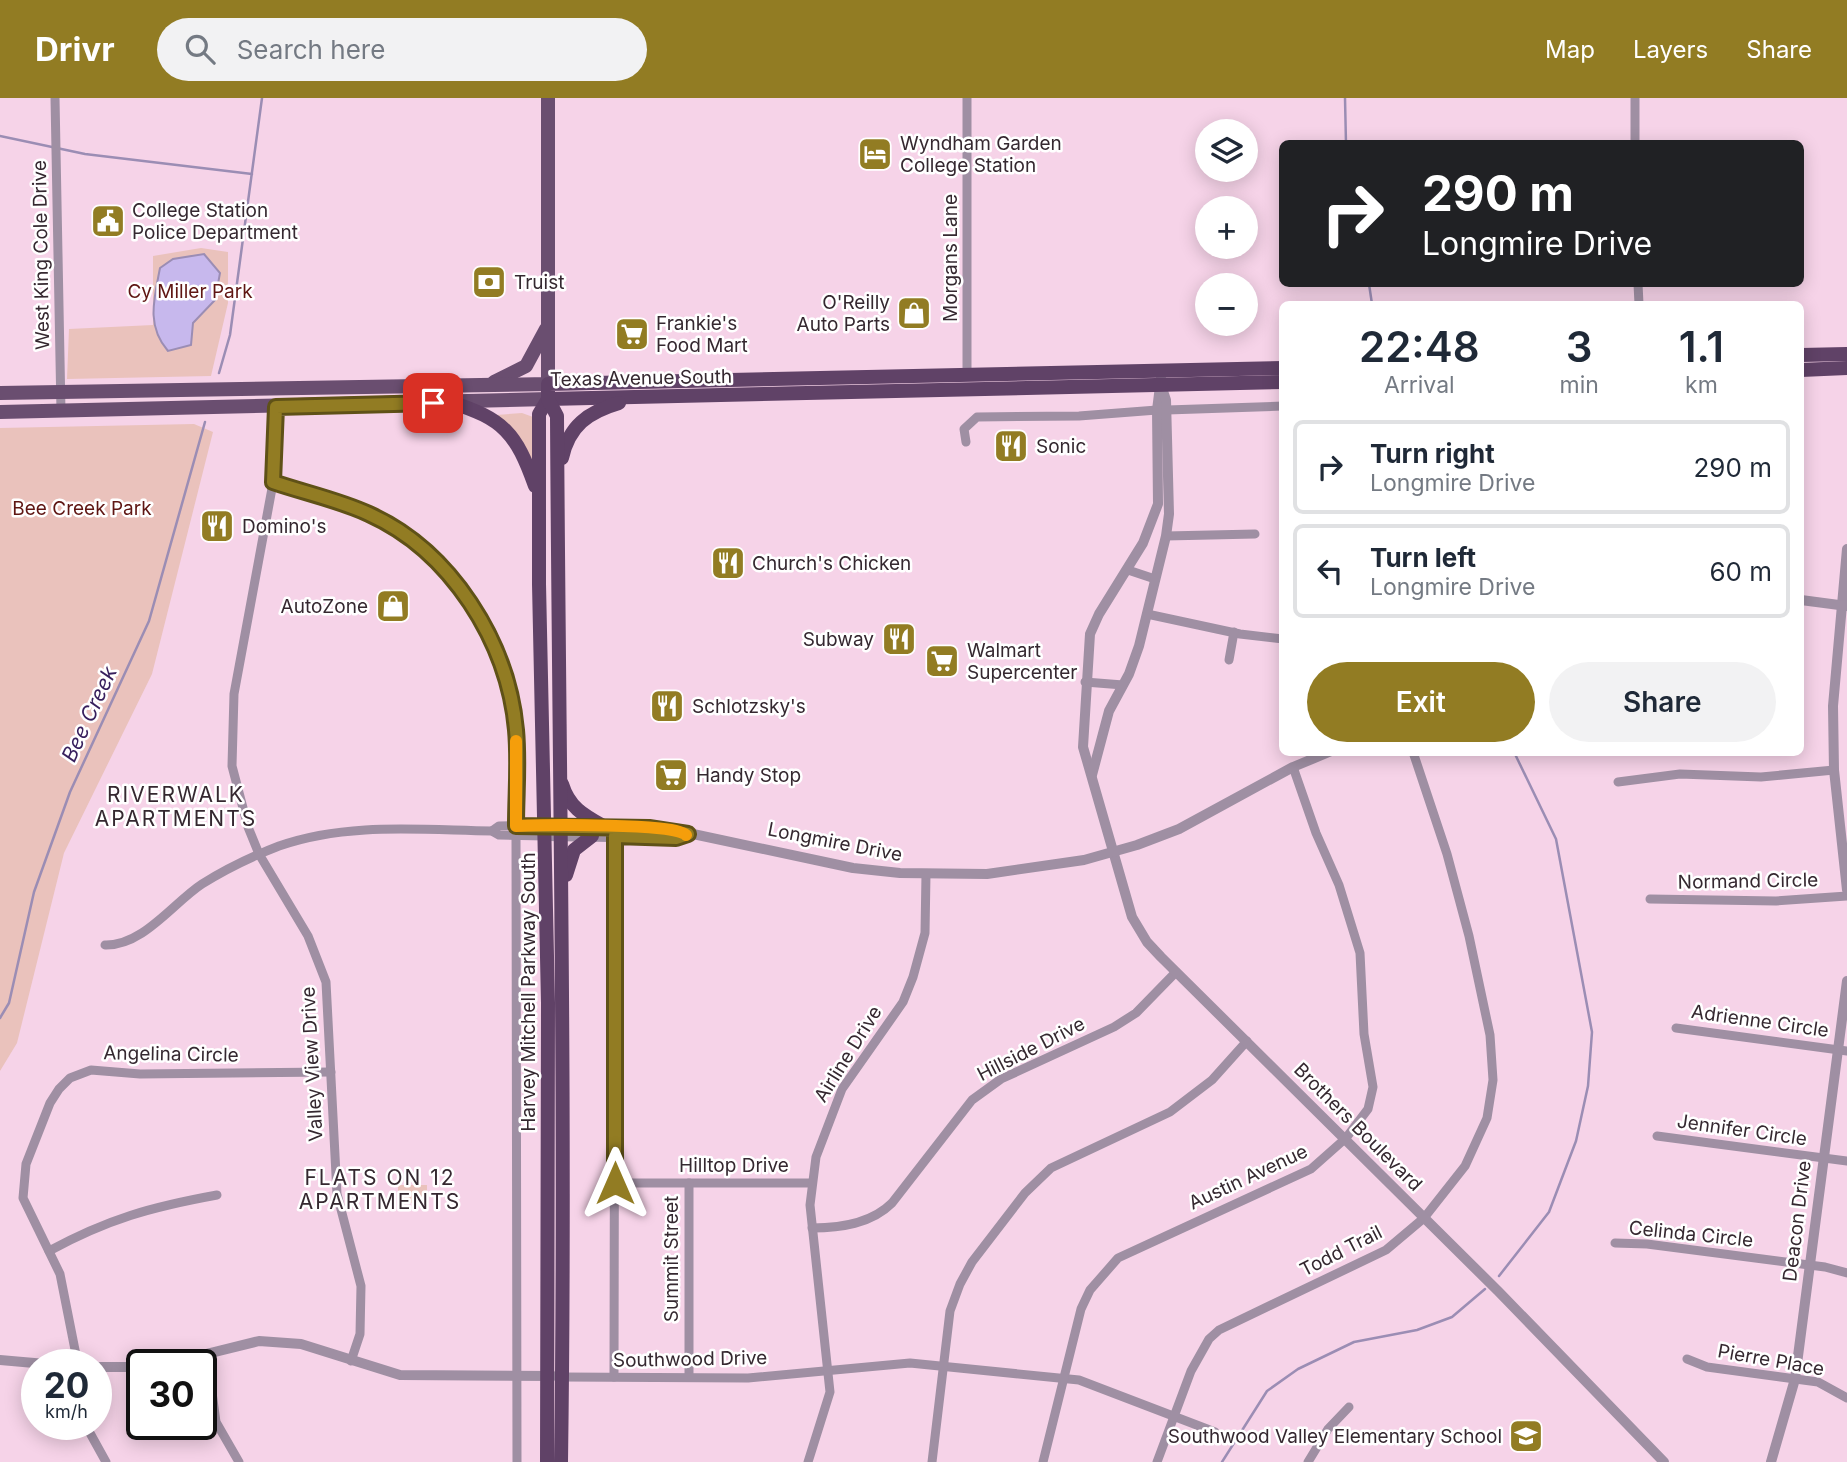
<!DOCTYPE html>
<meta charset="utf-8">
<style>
body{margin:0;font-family:Inter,sans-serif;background:#f2f2f3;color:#1f2937;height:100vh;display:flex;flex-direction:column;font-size:26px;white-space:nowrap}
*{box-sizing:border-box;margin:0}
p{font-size:23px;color:#747a83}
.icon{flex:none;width:38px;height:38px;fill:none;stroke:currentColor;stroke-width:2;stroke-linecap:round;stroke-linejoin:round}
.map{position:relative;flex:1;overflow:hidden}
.side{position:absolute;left:1279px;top:203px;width:525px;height:455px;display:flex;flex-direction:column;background:#fff;border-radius:10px;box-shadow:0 4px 18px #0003}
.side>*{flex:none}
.banner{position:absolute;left:1279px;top:42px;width:525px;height:147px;border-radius:10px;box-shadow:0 4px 18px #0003;background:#202124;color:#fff;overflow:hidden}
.controls{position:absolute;left:1195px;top:21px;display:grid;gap:14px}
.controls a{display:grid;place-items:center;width:63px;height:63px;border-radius:50%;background:#fff;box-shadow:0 4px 18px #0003;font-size:35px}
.speed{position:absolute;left:21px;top:1251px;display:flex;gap:14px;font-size:35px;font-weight:700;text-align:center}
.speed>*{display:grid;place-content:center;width:91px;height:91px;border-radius:50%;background:#fff;box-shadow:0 4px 18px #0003;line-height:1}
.speed small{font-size:18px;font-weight:400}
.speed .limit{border:4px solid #111;border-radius:10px;background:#fff;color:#111}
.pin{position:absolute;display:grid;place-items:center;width:60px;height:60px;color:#fff;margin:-30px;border-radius:14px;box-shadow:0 4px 10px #0006}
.me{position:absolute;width:77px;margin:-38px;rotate:0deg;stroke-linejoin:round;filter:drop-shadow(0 0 5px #0008)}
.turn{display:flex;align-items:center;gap:24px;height:147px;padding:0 28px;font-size:32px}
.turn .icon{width:91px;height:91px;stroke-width:2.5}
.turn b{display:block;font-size:49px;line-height:60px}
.eta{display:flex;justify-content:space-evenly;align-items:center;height:119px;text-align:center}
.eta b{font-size:42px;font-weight:600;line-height:49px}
.primary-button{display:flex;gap:14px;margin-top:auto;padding:14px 28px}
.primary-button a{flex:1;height:80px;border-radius:42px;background:#927c23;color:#fff;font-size:28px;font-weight:600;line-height:80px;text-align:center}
.primary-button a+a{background:#f2f2f3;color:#1f2937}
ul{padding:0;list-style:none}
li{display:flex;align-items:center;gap:21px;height:94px;margin:0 14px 10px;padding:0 14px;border:4px solid #e0e1e3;border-radius:10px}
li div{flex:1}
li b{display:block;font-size:26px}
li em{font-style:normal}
header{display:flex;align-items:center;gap:42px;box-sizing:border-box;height:98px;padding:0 35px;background:#927c23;color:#fff}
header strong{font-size:33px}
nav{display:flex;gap:38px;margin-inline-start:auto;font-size:24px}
.search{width:490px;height:63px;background:#f2f2f3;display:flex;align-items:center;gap:18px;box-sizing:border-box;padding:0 24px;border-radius:38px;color:#747a83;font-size:26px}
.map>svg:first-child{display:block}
</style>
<header>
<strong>Drivr</strong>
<div class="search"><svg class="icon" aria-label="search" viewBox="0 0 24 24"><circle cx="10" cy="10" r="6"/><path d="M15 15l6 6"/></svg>Search here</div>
<nav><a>Map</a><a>Layers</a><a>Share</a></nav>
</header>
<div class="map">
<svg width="1847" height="1364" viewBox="0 0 1847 1364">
<rect width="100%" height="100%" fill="#f6d3e8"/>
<g fill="#eac2bc">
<polygon points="201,150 228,154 228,205 211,278 67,281 69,231 153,227 153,158"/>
<polygon points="522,315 533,319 532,363 496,317"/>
<polygon points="194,326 213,334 152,576 64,755 17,945 0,973 0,330"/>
<rect x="398" y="1087" width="29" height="18"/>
</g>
<path fill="#c7b8ed" stroke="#9b8db4" stroke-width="2" d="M204,156L220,175L215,202L193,225L191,247L168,253C146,228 154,201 160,170L173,161Z"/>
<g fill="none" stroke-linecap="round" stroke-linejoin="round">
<g stroke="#9b8db4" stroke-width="2.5">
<polyline points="1345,0 1346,46"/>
<polyline points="0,38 85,56 252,76"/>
<polyline points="1369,186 1372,206"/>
<polyline points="219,275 230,237 262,0"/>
<polyline points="0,920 9,905 34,794 70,694 149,523 205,324"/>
<polyline points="1499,1178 1549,1114 1576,1043 1588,988 1592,934 1556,741 1514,654"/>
<polyline points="1222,1364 1267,1293 1298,1271 1354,1244 1417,1232 1452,1219 1485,1191"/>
</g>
<g stroke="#9f8fa3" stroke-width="9">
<polyline points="55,0 61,313"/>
<polyline points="1635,0 1635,46"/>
<polyline points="1638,186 1639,206"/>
<polyline points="967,278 967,0"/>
<polyline points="276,309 273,385 234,596 232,668 248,729 259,756 308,838 326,884 337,1096 361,1188 360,1236 351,1263"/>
<polyline points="1167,312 1283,308"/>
<polyline points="966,344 964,331 977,319 1079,318 1157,312"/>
<path d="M273,385C305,395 339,402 369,416C451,453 508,544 516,632C519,664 517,696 516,728"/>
<polyline points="1166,438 1255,436"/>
<polyline points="1128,472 1155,481"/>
<polyline points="1147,516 1240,536 1283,541"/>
<polyline points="1229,562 1234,534"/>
<polyline points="1085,584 1123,587"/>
<polyline points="1618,684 1680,676 1761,679 1834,672"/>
<polyline points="492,733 499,728 546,727"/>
<polyline points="516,737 517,1364"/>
<polyline points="1650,801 1776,803 1847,798"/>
<path d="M105,847C143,848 173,805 202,786C226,771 253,758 279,748C347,724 421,732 492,733L499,737L546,738"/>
<polyline points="1676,930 1847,953"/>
<polyline points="1657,1038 1847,1063"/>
<polyline points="615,1085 812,1085"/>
<polyline points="689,1085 689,1279"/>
<path d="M812,1130C840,1130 871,1126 892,1105L972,1002L1001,981L1114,929L1136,915L1176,874"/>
<polyline points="1615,1145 1647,1146 1825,1169 1847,1175"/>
<path d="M49,1153C108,1121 151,1109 217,1097"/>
<polyline points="207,1257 216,1324 239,1364"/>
<polyline points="1687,1261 1707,1269 1818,1284 1847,1300"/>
<polyline points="78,1267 60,1176 23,1100 26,1066 50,1005 59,991 70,980 91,972 140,976 331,974"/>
<polyline points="562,1279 748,1280 910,1265 1079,1282 1215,1334"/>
<polyline points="614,1279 615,738"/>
<polyline points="85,1326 106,1364"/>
<polyline points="808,1364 830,1294 810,1107 816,1059 842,991 903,904 913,879 925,835 926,776"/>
<polyline points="932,1364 950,1213 960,1186 972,1164 1025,1095 1051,1070 1170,1014 1212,982 1247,943"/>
<polyline points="1043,1364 1081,1211 1090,1192 1118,1160 1311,1071 1346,1040 1368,1011 1373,989 1364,936 1360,855 1339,787 1316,735 1293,669"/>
<polyline points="1157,1364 1191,1273 1209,1241 1219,1232 1386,1152 1424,1120 1465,1068 1487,1020 1493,982 1490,937 1469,838 1447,756 1413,654"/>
<polyline points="1308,1364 1328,1331 1349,1309"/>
</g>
<g stroke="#9f8fa3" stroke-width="10">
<polyline points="1161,280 1157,312 1158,406 1143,445 1099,516 1090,536 1083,649 1132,819 1147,844 1161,859 1498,1193 1664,1364"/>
<polyline points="1847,451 1833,608 1834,672 1847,792"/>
<polyline points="1801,502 1847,508"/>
<polyline points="1092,677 1109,613 1129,576 1139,548 1166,438 1169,416 1166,302 1161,287"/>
<polyline points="553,727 679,733 853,770 900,775 987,776 1084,762 1137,747 1179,731 1293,669 1329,654"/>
<polyline points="546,738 676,740 688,736"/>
<polyline points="0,1262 57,1267"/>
<polyline points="162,1267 259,1243 301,1246 400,1277 553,1278"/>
<polyline points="96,1269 142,1269"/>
<polyline points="1771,1364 1795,1281 1847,883"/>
</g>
<g stroke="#6a4e70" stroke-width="14">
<polyline points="494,284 526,268 546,231"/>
<polyline points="0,295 548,286 548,0"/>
<polyline points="0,314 548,301"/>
</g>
<g stroke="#604267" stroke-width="14">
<polyline points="1801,257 1847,256"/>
<polyline points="1801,272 1847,270"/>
<polyline points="548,301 1283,284"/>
<path d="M450,304C504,321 516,335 535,388"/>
<path d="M562,360C569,328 588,314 619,305"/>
<path d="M562,686C569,709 583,717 603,728"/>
<polyline points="566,777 574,752 592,738"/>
<polyline points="547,1364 548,905 539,486 539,316 548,301"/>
<path d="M561,1364C566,1015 559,667 557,318L548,301V286L1283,270"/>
</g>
</g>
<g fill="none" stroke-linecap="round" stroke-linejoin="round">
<g stroke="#5f5117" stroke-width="18">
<path id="route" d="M433,305L276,309L273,384C305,395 339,402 369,416C451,453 508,544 516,632C519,664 516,696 516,728L649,730L688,736L676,740L615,738V1085"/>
</g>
<use href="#route" stroke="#927c23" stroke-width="12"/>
<path stroke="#f59e0b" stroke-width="12" d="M516,643V728C542,727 678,725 686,737"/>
</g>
<defs>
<g id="hotel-square" transform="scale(1.75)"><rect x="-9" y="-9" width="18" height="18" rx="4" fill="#927c23" stroke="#fff"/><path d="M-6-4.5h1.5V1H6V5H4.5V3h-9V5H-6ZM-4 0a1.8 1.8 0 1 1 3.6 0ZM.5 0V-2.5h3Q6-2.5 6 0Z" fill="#fff"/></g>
<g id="civic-square" transform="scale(1.75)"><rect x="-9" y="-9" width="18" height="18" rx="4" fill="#927c23" stroke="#fff"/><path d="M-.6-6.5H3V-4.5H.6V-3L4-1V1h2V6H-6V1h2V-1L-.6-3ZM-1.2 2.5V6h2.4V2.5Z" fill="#fff"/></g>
<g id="bank-square" transform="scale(1.75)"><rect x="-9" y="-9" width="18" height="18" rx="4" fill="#927c23" stroke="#fff"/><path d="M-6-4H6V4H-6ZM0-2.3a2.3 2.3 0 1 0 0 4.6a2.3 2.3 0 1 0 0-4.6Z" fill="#fff"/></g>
<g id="shop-square" transform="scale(1.75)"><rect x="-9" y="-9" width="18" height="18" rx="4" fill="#927c23" stroke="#fff"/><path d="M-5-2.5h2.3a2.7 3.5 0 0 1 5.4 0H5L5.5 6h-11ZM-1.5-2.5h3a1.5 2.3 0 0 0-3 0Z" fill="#fff"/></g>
<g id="supermarket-square" transform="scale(1.75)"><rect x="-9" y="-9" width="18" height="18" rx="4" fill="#927c23" stroke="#fff"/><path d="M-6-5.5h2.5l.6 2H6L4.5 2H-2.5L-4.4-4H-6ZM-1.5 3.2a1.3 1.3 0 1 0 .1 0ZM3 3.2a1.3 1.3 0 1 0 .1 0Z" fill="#fff"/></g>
<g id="restaurant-square" transform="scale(1.75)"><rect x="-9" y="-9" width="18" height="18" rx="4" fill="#927c23" stroke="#fff"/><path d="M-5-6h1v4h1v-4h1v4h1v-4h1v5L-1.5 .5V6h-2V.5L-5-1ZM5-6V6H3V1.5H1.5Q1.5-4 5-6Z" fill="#fff"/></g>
<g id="school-square" transform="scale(1.75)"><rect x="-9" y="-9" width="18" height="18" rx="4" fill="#927c23" stroke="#fff"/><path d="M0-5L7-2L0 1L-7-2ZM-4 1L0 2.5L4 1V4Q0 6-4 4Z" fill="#fff"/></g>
</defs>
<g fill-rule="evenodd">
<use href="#hotel-square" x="875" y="56"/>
<use href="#civic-square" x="108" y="123"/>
<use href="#bank-square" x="489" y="184"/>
<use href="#shop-square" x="914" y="215"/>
<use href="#supermarket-square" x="632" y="236"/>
<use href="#restaurant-square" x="1011" y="348"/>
<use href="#restaurant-square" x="217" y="428"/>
<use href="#restaurant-square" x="728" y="465"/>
<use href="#shop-square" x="393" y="508"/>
<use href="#restaurant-square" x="899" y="541"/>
<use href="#supermarket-square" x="942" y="563"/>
<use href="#restaurant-square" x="667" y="608"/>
<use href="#supermarket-square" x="671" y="677"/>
<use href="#school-square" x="1526" y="1338"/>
</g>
<g text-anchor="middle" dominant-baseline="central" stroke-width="5" stroke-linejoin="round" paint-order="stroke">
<g font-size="19" fill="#352830" stroke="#fff" text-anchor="start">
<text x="900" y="45">Wyndham Garden<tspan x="900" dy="22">College Station</tspan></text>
<text x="132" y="112">College Station<tspan x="132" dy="22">Police Department</tspan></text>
<text x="514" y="184">Truist</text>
<text x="890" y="204" text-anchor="end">O'Reilly<tspan x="890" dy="22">Auto Parts</tspan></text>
<text x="656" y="225">Frankie's<tspan x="656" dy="22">Food Mart</tspan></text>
<text x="1036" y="348">Sonic</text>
<text x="242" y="428">Domino's</text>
<text x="752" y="465">Church's Chicken</text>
<text x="368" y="508" text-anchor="end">AutoZone</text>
<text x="874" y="541" text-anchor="end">Subway</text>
<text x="967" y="552">Walmart<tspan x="967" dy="22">Supercenter</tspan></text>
<text x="692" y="608">Schlotzsky's</text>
<text x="696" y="677">Handy Stop</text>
<text x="1502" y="1338" text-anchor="end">Southwood Valley Elementary School</text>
</g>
<g font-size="19" fill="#352830" stroke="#fff">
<text transform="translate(41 157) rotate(-91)">West King Cole Drive</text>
<text transform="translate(950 160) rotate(-90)">Morgans Lane</text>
<text transform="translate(641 280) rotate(-1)">Texas Avenue South</text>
<text transform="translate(835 744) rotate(11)">Longmire Drive</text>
<text transform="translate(1748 783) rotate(-1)">Normand Circle</text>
<text transform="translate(528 894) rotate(-90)">Harvey Mitchell Parkway South</text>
<text transform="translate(1760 923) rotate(8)">Adrienne Circle</text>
<text transform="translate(1031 951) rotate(-27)">Hillside Drive</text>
<text transform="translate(171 956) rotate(1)">Angelina Circle</text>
<text transform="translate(848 956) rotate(-58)">Airline Drive</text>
<text transform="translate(312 966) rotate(-93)">Valley View Drive</text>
<text transform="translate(1358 1029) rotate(45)">Brothers Boulevard</text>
<text transform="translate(1742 1032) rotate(8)">Jennifer Circle</text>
<text x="734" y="1067">Hilltop Drive</text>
<text transform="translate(1248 1079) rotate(-25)">Austin Avenue</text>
<text transform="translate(1797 1123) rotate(-83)">Deacon Drive</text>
<text transform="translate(1691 1136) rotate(6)">Celinda Circle</text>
<text transform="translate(1341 1153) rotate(-27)">Todd Trail</text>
<text transform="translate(671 1161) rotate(-90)">Summit Street</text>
<text transform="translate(690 1261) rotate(-1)">Southwood Drive</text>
<text transform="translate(1771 1262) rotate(10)">Pierre Place</text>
</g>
<g font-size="19" fill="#5f1613" stroke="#fff">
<text x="190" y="193">Cy Miller Park</text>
<text x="82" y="410">Bee Creek Park</text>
</g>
<g font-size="21" font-style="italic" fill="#371f5d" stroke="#fff">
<text transform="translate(89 616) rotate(-65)">Bee Creek</text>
</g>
<g font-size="21" letter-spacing="2" fill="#352830" stroke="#fff">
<text x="176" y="696">RIVERWALK<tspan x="176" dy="24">APARTMENTS</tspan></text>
<text x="380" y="1079">FLATS ON 12<tspan x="380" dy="24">APARTMENTS</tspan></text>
</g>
</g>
</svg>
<div class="controls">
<a><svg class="icon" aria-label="layers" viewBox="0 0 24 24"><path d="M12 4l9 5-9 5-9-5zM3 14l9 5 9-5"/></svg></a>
<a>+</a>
<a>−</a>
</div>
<div class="speed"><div>20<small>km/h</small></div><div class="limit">30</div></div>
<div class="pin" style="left:433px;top:305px;background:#d93025"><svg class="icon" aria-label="arrive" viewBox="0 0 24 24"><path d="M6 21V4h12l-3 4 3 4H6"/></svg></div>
<svg class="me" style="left:615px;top:1085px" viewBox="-20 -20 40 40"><path d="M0-17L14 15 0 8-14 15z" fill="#927c23" stroke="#fff" stroke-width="4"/></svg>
<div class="banner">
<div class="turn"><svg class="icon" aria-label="right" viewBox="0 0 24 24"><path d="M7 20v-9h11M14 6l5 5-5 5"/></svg><div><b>290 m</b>Longmire Drive</div></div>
</div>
<section class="side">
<div class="eta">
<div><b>22:48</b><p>Arrival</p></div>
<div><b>3</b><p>min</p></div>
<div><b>1.1</b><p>km</p></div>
</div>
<ul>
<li><svg class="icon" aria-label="right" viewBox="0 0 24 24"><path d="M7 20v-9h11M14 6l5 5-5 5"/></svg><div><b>Turn right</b><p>Longmire Drive</p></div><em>290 m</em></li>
<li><svg class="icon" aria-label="left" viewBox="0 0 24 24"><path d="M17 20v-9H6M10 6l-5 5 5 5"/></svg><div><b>Turn left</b><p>Longmire Drive</p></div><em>60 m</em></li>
</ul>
<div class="primary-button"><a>Exit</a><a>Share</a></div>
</section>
</div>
